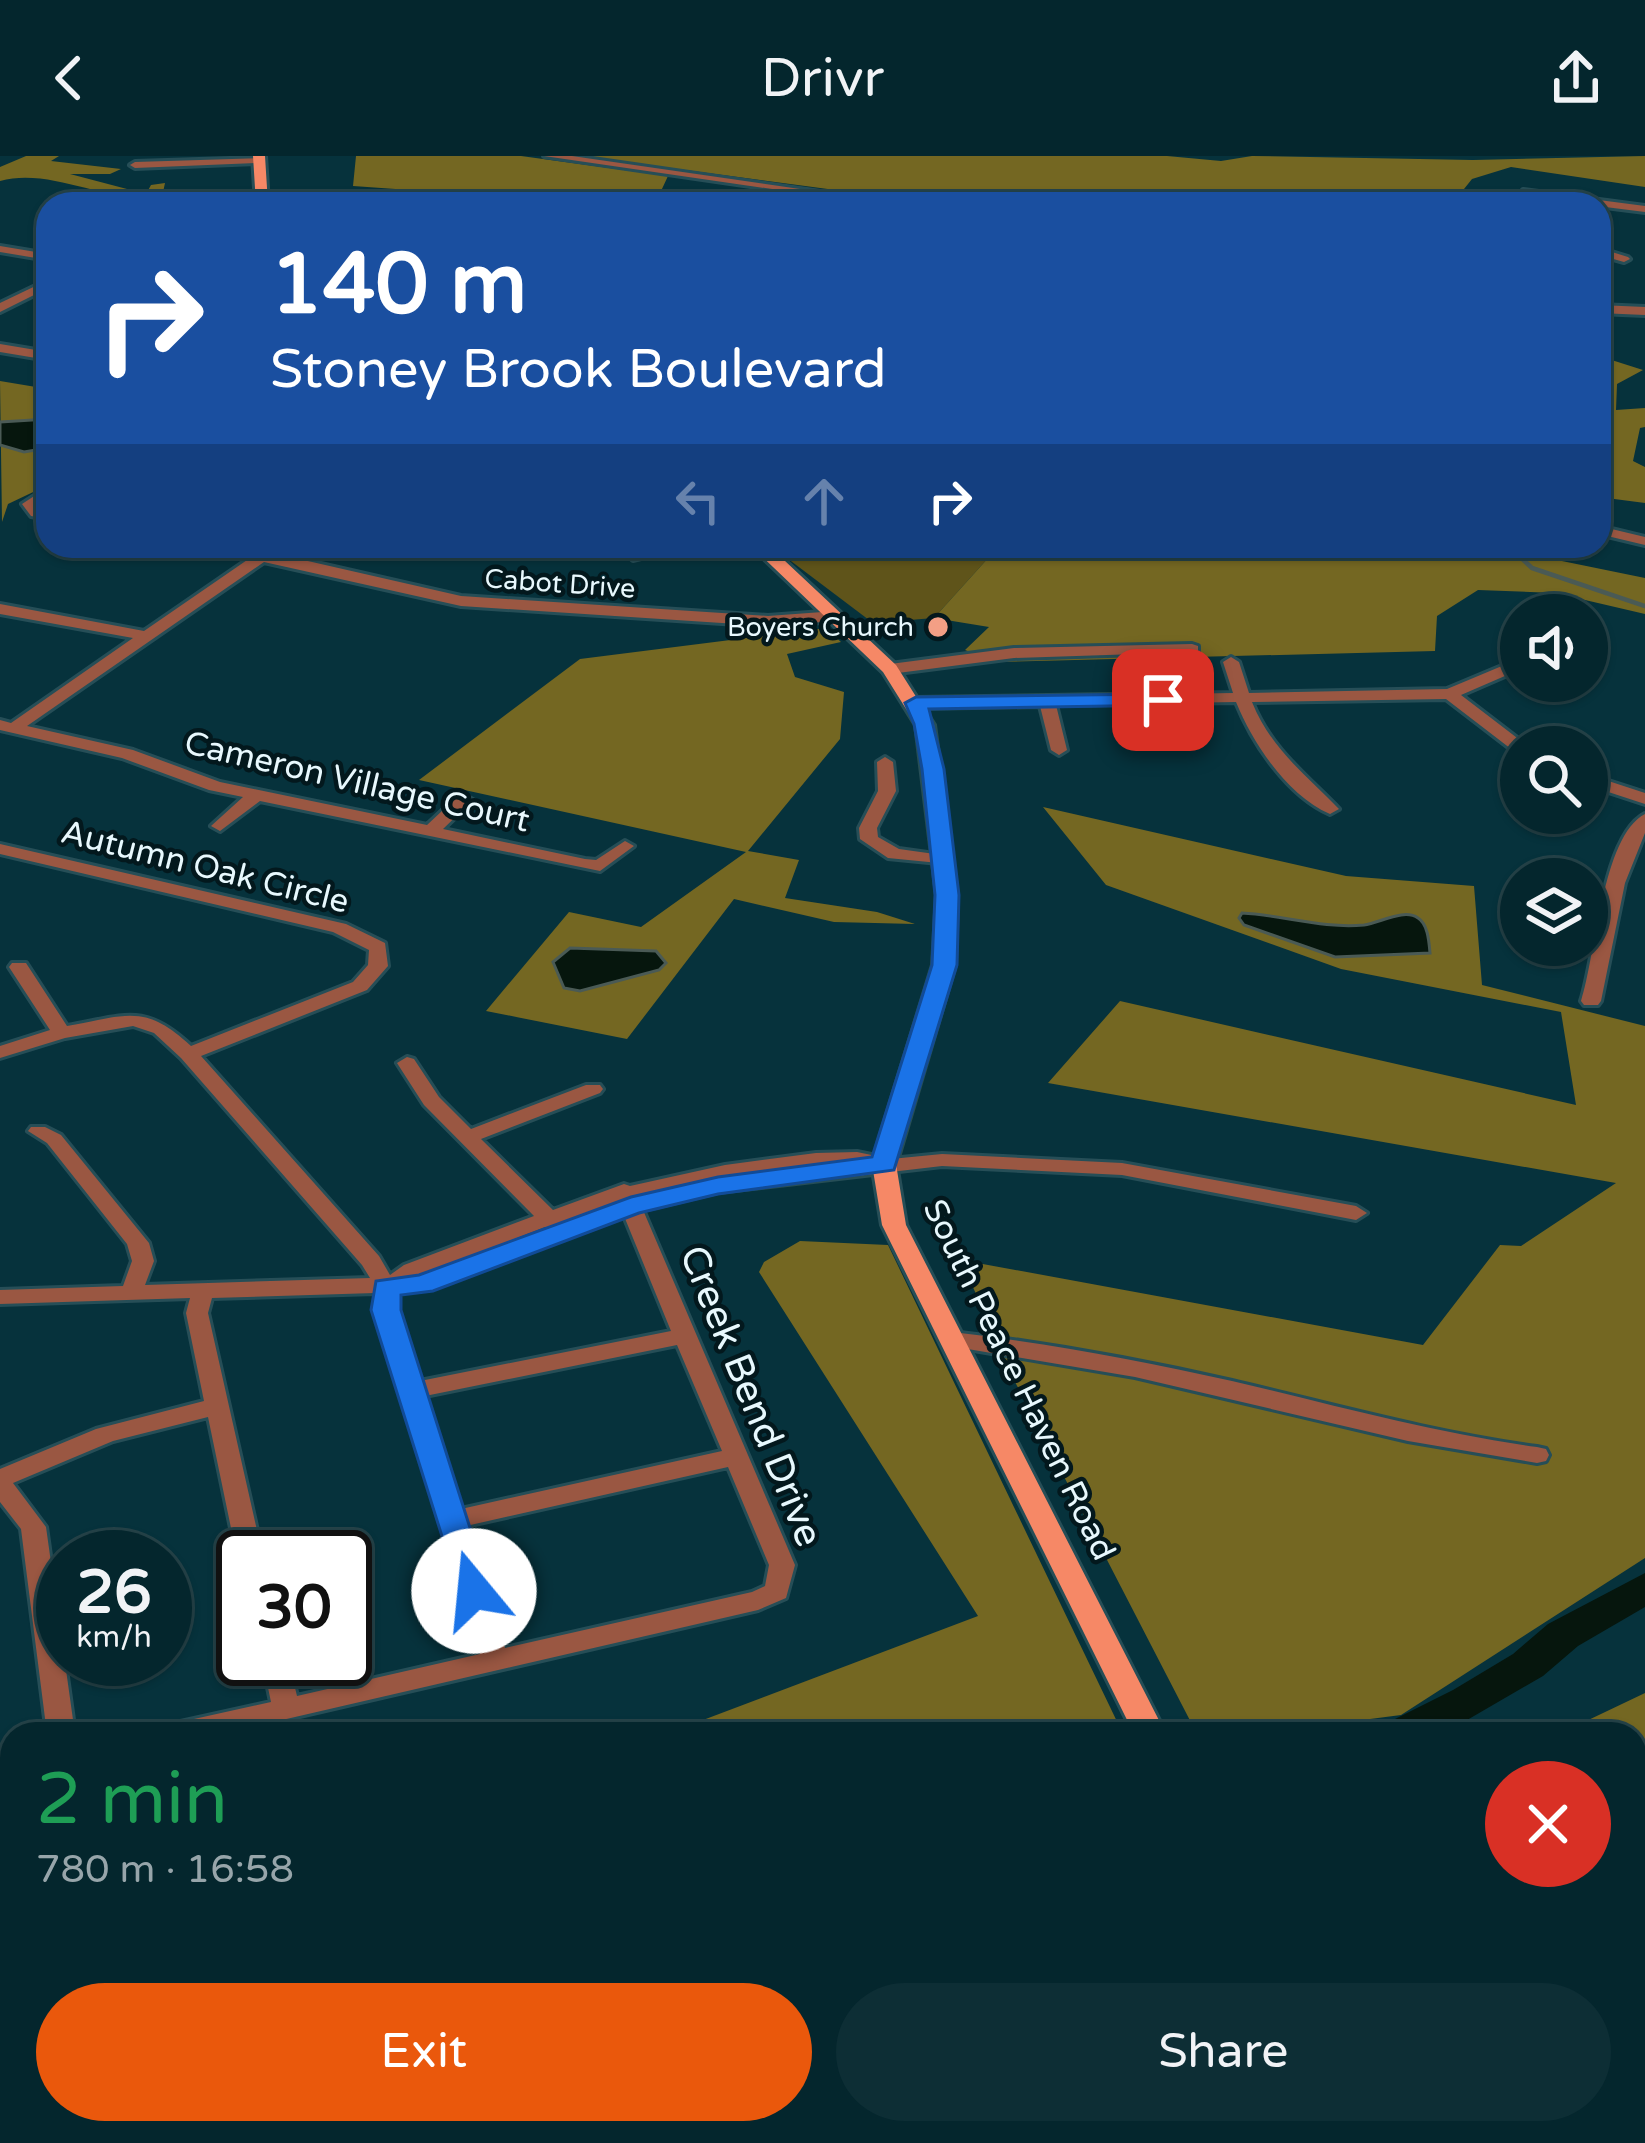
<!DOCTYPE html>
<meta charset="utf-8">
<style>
body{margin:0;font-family:"Varela Round",sans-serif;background:#0d2e35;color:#f1f3f6;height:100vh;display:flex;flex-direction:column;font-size:45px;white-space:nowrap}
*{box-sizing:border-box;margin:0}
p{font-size:39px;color:#97a5aa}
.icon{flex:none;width:66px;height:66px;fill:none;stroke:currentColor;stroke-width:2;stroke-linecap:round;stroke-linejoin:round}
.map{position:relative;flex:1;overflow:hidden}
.sheet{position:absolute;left:0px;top:1566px;width:1647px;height:423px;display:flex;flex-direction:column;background:#04262d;border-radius:36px 36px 0 0;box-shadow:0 3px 9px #0004,0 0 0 3px #254349}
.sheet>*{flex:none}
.banner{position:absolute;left:36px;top:36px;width:1575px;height:366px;border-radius:36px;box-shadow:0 3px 9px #0004,0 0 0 3px #254349;background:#1a4fa0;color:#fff;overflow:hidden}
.tools{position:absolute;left:1500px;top:438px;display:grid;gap:24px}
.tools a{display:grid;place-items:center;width:108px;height:108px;border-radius:50%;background:#04262d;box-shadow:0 3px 9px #0004,0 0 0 3px #254349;font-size:60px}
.speed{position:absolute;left:36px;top:1374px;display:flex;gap:24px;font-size:60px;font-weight:700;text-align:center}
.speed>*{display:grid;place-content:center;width:156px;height:156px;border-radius:50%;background:#04262d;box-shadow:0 3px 9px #0004,0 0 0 3px #254349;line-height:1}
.speed small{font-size:30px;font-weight:400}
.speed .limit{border:6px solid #111;border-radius:18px;background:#fff;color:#111}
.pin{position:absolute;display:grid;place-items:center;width:102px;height:102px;color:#fff;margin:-51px;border-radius:24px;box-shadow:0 6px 18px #0006}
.me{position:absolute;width:132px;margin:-66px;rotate:343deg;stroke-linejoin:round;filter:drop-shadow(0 0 9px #0008)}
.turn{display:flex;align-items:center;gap:42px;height:252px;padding:0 36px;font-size:54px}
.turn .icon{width:156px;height:156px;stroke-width:2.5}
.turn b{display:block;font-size:84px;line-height:102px}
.lanes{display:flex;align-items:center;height:114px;padding:0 36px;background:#0003;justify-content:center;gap:60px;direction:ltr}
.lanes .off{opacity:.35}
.round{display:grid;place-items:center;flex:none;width:126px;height:126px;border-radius:63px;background:#0d2e35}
.head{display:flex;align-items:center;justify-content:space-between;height:204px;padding:0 36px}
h1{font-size:72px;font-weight:600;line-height:90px;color:#1e9e55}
.cta{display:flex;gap:24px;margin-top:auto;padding:24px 36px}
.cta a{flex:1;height:138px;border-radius:72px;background:#ea580c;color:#fff;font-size:48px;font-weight:600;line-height:138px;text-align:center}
.cta a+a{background:#0d2e35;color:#f1f3f6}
header{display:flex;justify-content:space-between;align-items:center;height:156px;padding:0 36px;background:#04262d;font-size:54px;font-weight:600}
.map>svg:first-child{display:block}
</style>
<header><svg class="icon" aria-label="back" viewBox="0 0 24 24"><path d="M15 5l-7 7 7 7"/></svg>Drivr<svg class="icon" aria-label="share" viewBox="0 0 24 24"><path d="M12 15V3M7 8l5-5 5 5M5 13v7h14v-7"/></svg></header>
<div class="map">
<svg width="1645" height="1987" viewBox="0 0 1645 1987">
<rect width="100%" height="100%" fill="#06323c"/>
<polygon fill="#5f541a" points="771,390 999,390 934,462 873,467"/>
<g fill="#746722">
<path d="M26,0H59L51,5L121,13L110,18H70L146,38L151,29L165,27L162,41C107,49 53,11 0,25V11Z"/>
<polygon points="356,0 521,0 668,20 655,48 498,48 508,41 353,30"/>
<polygon points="580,0 1167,0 1221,5 1252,0 1473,4 1645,0 1645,31 1511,11 1472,23 1452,48 940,48"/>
<polygon points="1599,200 1643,214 1617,228 1616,254 1645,252 1645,271 1640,272 1633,305 1645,311 1645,347 1599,341"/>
<polygon points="0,225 48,233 48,304 36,308 48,311 48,329 8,348 2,366"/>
<polygon points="999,390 1489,390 1645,422 1645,458 1555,437 1478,434 1437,460 1435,495 996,506 965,494 989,471 934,462"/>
<polygon points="826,472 841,486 787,498 795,521 844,536 840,583 748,695 799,704 785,742 877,756 915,768 834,766 734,743 627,883 486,855 569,756 641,771 746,696 419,624 580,503"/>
<polygon points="1043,651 1346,720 1474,730 1482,829 1645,870 1645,1402 1401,1559 1254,1578 1197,1578 1013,1222 961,1104 1423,1189 1500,1089 1521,1090 1616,1027 1048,927 1120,845 1576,949 1561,856 1341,813 1106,729"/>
<polygon points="800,1085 888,1089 1123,1578 666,1578 978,1460 759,1116 764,1106"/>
<polygon points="1645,1537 1645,1987 1399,1987 1393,1977 1635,1977 1635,1578 1559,1578"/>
<polygon points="0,1809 12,1810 12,1949 0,1951"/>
<polygon points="1036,1977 1284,1977 1288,1987 1048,1987"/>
</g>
<g fill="#06160d" stroke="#4a5a55" stroke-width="3">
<polygon points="48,263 48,292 24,296 0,289 0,266"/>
<path d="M1242,757C1283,759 1322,773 1364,769C1380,767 1404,752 1418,762C1428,768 1429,786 1430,797L1335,801L1244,769L1239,762Z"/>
<polygon points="570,792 656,795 666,807 659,814 580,835 564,832 553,806"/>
</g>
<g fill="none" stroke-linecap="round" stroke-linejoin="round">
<polyline stroke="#4a5a55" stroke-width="4.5" points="1508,390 1532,412 1645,450"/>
<polyline stroke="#4a5a55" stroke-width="8" points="1159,1977 1167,1987"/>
<g fill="#06160d" fill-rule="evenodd">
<polygon points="1645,1417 1645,1451 1578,1490 1543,1520 1443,1578 1383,1578 1389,1566 1453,1534 1513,1498 1548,1468"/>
<polygon points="0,1700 12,1701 12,1739 0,1738"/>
</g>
<g stroke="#264e57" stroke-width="6">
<g id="minor">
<polygon points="544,0 572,0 904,48 875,48"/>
<polygon points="262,2 258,7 135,12 130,9 135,6"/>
<polygon points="1523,34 1645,50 1645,56 1526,41 1520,48 1510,48"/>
<polygon points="0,90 48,98 48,104 0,96"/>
<polygon points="1599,92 1628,101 1630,103 1624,106 1599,99"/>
<polygon points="48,124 48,132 0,156 0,147"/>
<polygon points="1599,149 1645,151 1645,159 1599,157"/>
<polygon points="0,188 48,196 48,204 0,196"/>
<polygon points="48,331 48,341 37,349 48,355 48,363 31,360 22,348"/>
<polygon points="1599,370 1645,381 1645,389 1599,378"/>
<polygon points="207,390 264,395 461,440 768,460 836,455 844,460 836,465 768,470 461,450 264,406 27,570 133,594 220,626 427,669 458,640 464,639 473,644 443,673 585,703 596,704 625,685 634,690 600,715 260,645 220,675 211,670 243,641 209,634 122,602 0,574 0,564 11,567 133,482 0,458 0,448 144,475 250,402"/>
<polygon points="616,390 632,390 645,401 633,404"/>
<polygon points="1192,488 1198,490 1198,496 1014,502 890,518 882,513 890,508 1014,492"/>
<path d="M1231,501L1239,506L1249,537L1447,533L1521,502V513L1461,539L1529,591H1521V597L1515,596L1446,543L1252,546C1271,593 1305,618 1339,653L1330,658C1288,640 1253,588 1236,546L1056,549L1067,594L1059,599L1051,594L1040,550L915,552L907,547L915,542L1233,537L1223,506Z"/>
<polygon points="885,601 893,606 896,635 877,672 878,681 899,693 949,700 949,708 888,702 860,683 859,672 878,635 877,606"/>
<polygon points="1587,618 1645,637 1645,648 1587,629"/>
<path d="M1645,658V677L1625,727L1601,845L1598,849H1584L1581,845C1596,800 1602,680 1645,658Z"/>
<path d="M0,688L346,768L385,787L388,810L367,834L201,900L379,1100L390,1119L404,1109L534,1060L424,949L397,907L407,901L414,903L439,941L471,973L586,929H600L603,933L600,937L481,983L553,1054L624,1028L630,1030L725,1009L816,997L857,996L891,1003L942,998L1122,1007L1356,1050L1367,1057L1356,1064L1122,1019L942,1010L718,1036L643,1054L795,1409L786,1442L758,1454L222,1578H162L166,1570L176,1567L271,1546L262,1503H288L297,1540L480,1498L375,1154V1137L212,1142L208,1157L263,1401H243V1408L237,1401L208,1261L113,1285L13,1327L46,1371L75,1578H47L21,1373L0,1346V1313L96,1273L204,1245L186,1157L190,1142L0,1148V1134L123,1130L132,1105L127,1088L47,987L28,975L31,971H45L61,979L149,1087L154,1105L145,1129L370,1122L362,1109L181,902L154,877L133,870L65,882L0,902V890L50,874L9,811L12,807H26L67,870C125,860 144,846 191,890L353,826L368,809L369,794L333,776L0,698ZM618,1047L565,1067L564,1065ZM624,1060L671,1175L420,1225L397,1154V1136L431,1133ZM545,1071L549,1073L417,1121ZM677,1189L722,1295L461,1353L425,1240ZM728,1311L769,1409L765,1430L752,1436L505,1492L466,1370Z"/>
<path d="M952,1176C1046,1187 1140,1204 1232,1225C1334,1249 1433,1277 1537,1291L1546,1293L1549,1299L1546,1305L1537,1307L1408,1285L1135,1221L944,1189L940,1184L944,1179Z"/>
</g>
</g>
<g stroke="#264e57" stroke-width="6">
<g id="major">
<polygon points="253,0 265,0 268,48 256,48"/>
<polygon points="751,390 769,390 896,509 934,569 957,739 955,809 896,1008 906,1069 1166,1578 1134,1578 882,1069 872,1008 933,809 937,739 916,569 883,516"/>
<polygon points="1325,1977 1362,1977 1366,1987 1329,1987"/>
</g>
</g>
<use href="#minor" fill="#9a5742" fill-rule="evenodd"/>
<use href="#major" fill="#f68866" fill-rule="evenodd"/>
</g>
<polygon fill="#1a73e8" stroke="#114b97" stroke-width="3" points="1163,538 1174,544 1171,549 929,553 944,613 959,739 957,809 894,1014 718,1038 639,1057 433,1135 401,1139 401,1154 490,1435 486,1444 474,1447 462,1444 371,1154 376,1125 419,1119 631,1041 718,1021 872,1001 932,809 935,739 922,613 914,568 905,547 916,541"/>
<circle fill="#f39f85" stroke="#03181d" stroke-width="4.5" cx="938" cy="471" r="12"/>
<g text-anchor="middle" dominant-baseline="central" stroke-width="9" stroke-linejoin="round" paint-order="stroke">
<g font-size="27" fill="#e8f8fd" stroke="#03181d">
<text transform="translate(560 428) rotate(4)">Cabot Drive</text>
</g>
<g font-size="27" fill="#e8f8fd" stroke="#03181d" text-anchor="end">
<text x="914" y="471">Boyers Church</text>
</g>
<g font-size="33" fill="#e8f8fd" stroke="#03181d">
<text transform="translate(357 626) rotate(13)">Cameron Village Court</text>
<text transform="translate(205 711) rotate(14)">Autumn Oak Circle</text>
<text transform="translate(1019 1224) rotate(64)">South Peace Haven Road</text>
</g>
<g font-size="39" fill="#e8f8fd" stroke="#03181d">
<text transform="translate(751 1240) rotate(68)">Creek Bend Drive</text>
</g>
</g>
</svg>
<div class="tools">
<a><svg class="icon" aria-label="sound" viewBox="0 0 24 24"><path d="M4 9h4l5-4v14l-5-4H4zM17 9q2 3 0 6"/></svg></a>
<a><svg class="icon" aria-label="search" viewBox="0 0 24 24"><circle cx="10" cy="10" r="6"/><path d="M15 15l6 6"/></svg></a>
<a><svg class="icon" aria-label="layers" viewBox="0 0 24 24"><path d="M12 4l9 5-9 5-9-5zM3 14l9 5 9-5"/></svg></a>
</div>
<div class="speed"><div>26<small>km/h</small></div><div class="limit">30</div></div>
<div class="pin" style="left:1163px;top:544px;background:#d93025"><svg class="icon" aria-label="arrive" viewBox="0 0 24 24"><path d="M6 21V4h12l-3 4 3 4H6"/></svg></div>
<svg class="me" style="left:474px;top:1435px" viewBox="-20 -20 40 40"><circle r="19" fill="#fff"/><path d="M0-13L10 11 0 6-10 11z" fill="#1a73e8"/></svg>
<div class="banner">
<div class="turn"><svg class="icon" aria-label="right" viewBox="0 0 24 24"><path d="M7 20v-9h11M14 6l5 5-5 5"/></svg><div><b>140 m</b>Stoney Brook Boulevard</div></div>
<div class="lanes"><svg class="icon off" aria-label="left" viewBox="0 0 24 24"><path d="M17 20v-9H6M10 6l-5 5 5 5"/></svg><svg class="icon off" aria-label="ahead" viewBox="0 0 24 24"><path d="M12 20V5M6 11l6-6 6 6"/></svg><svg class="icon" aria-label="right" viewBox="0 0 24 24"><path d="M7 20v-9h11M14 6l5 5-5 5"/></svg></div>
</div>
<section class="sheet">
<div class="head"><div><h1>2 min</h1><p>780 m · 16:58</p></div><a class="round" style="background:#d93025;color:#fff"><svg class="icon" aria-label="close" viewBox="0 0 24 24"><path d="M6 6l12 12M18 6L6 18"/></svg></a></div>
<div class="cta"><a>Exit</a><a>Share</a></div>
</section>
</div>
